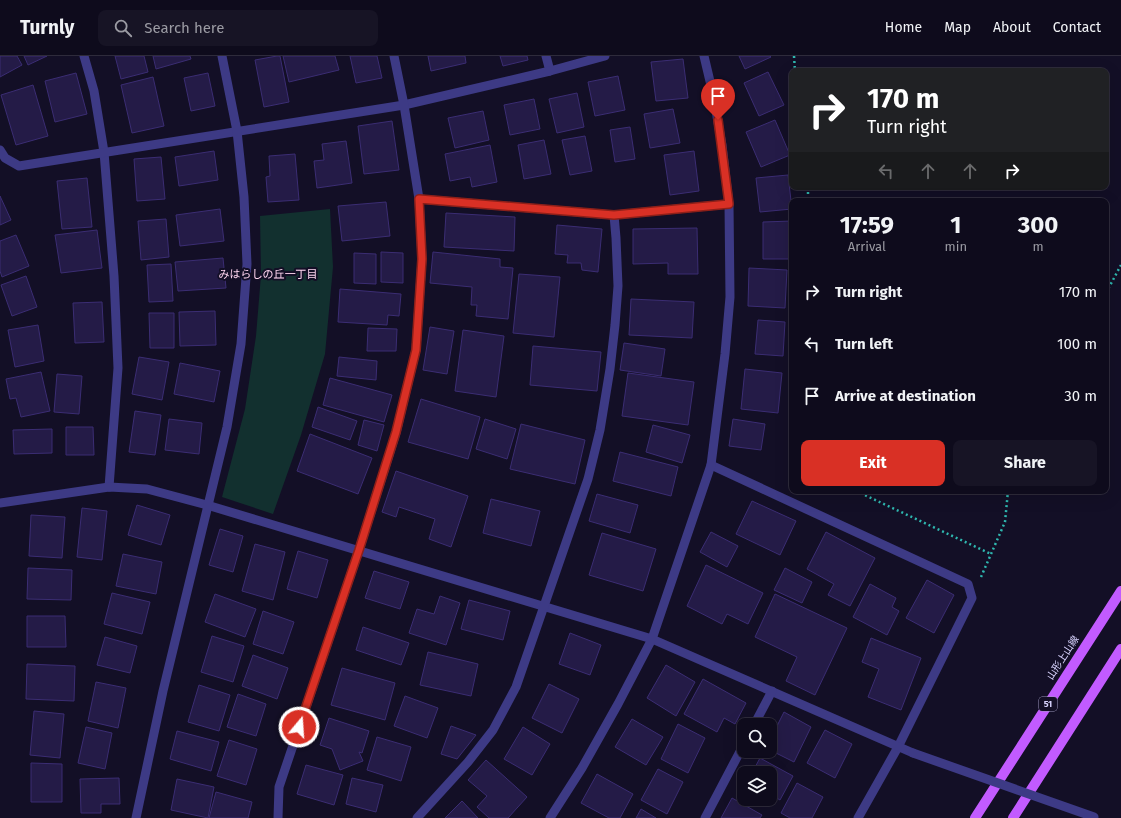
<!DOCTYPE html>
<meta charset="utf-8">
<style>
body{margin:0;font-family:"Fira Sans","Noto Sans JP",sans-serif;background:#171425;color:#f1f3f6;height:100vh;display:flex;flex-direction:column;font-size:15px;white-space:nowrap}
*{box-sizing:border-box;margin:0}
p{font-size:13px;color:#9b9ba3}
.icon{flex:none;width:22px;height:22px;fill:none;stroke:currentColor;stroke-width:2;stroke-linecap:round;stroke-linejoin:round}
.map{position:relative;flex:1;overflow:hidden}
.drawer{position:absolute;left:789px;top:142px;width:320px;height:296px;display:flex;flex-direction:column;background:#0e0b1c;border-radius:8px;box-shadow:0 4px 16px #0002,0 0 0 1px #2e2b3b}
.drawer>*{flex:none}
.guide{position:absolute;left:789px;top:12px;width:320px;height:122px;border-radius:8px;box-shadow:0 4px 16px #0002,0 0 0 1px #2e2b3b;background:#202124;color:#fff;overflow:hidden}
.tools{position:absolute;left:737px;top:662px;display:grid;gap:8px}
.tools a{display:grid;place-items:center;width:40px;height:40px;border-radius:8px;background:#0e0b1c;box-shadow:0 4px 16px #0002,0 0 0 1px #2e2b3b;font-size:20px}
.pin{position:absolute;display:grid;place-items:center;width:34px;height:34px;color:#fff;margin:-41px -17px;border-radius:50% 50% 50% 0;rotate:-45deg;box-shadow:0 0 4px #0007}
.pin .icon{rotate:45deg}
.me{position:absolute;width:44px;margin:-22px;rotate:18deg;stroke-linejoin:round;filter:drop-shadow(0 0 3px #0008)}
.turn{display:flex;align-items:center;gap:14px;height:84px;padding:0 12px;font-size:18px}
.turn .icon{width:52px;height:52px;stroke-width:2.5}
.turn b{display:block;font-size:28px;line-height:34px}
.lanes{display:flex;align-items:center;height:38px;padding:0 12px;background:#0003;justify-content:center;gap:20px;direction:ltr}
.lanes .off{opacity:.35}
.eta{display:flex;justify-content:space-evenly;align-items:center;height:68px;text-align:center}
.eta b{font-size:24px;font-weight:700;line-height:28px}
.action{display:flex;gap:8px;margin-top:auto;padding:8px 12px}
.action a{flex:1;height:46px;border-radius:8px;background:#d93025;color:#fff;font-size:16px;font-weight:700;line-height:46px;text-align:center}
.action a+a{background:#171425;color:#f1f3f6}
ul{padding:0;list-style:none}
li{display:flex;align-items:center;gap:12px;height:52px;padding:0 12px}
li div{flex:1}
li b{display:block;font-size:15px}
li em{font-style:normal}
header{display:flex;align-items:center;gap:24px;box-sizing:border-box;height:56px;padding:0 20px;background:#0e0b1c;border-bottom:1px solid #2e2b3b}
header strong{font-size:19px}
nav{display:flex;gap:22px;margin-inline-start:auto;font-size:14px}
.search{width:280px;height:36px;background:#171425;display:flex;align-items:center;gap:10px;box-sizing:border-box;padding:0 14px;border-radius:8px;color:#9b9ba3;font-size:15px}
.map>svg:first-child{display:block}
</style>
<header>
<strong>Turnly</strong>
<div class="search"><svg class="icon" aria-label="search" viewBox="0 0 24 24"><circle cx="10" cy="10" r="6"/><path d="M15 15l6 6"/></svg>Search here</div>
<nav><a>Home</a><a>Map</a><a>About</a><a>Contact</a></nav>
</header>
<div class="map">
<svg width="1121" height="762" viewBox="0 0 1121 762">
<rect width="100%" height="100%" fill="#130f26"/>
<polygon fill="#12302f" points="330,153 333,211 325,298 301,379 273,458 222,441 245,353 256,280 261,219 260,160"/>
<g fill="#241b47" stroke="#3b2d73">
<polygon points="0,0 17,0 22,9 0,21"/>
<polygon points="24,0 47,0 28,9"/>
<polygon points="115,0 144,0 148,16 121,23"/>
<polygon points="153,0 190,0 191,3 156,13"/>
<polygon points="277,0 280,0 289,46 264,51 255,4"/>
<polygon points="283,0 335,0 339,14 289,26"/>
<polygon points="350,0 377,0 382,22 356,27"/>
<polygon points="428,0 465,0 466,7 431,15"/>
<polygon points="500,0 527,0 528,4 503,10"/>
<polygon points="739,0 770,0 771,1 745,13"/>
<polygon points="683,3 688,42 656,45 651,6"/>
<polygon points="768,16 784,49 759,60 744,27"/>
<polygon points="76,17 87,58 55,66 45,25"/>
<polygon points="208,17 215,50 191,55 184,22"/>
<polygon points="618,20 625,54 595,60 588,26"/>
<polygon points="153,21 164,70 132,77 121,29"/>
<polygon points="33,29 48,80 16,89 1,39"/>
<polygon points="577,37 584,71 557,77 549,43"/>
<polygon points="534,43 540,73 510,79 504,49"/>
<polygon points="673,53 680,87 650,92 644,58"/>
<polygon points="483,55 489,84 455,92 448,62"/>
<polygon points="775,64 790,99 761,111 746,76"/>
<polygon points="392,65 399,114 364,118 358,70"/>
<polygon points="630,71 635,103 615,106 610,74"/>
<polygon points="585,80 592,115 570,119 562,84"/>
<polygon points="544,84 551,118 524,123 518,89"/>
<polygon points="346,85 352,127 317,132 314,105 324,104 322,88"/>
<polygon points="490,89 497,126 472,131 470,121 450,125 445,98"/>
<polygon points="214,95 218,124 179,130 175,101"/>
<polygon points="694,95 699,135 670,139 664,99"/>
<polygon points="295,98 299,144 268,146 266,121 270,120 269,100"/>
<polygon points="161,101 165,143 137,145 134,103"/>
<polygon points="788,119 792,153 760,156 756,122"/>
<polygon points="87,122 92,171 62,173 57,125"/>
<polygon points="0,140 11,164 0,169"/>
<polygon points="386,146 390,180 342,185 338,150"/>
<polygon points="220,153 224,185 180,190 176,159"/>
<polygon points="446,157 515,161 514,195 444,191"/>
<polygon points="166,163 169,201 141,204 138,165"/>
<polygon points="792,165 792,203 763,203 763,166"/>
<polygon points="557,169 602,173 598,216 582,214 581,207 567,207 568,199 555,198"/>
<polygon points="697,172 698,218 668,218 668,207 633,208 633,173"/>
<polygon points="97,174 102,212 61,217 55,179"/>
<polygon points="16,179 29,210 2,221 0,215 0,185"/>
<polygon points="381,196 403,197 403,227 381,226"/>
<polygon points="433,196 500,203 500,211 513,212 508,263 476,260 477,249 471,249 472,231 430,227"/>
<polygon points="354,197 376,198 376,228 354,227"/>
<polygon points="223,202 226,232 178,235 175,206"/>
<polygon points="171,208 173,245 149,246 147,209"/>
<polygon points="749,212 787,214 785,252 748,250"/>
<polygon points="519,218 560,221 554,281 513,277"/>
<polygon points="26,220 37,251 12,260 1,229"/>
<polygon points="340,233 401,238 399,260 388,259 387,269 338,266"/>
<polygon points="631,243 694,246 692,282 629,279"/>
<polygon points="102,246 104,286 75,287 73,247"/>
<polygon points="215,255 216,289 180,290 179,256"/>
<polygon points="149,257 174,257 174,292 150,292"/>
<polygon points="758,264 785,266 783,300 755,298"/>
<polygon points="38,269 44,305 15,311 8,274"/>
<polygon points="430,271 454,275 447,318 423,314"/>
<polygon points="368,272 397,273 396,295 367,295"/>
<polygon points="463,274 504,280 496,341 455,335"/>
<polygon points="624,287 665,293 661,320 620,314"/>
<polygon points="533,290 601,296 597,335 530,329"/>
<polygon points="139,301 169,306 162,344 132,338"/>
<polygon points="339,301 377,305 376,324 337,320"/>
<polygon points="180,307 220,315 214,346 174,338"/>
<polygon points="745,313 782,317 778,357 741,353"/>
<polygon points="41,316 50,355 21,361 16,342 10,343 6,323"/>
<polygon points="628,317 694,326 688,369 622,360"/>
<polygon points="57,318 82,320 79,358 54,356"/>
<polygon points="330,322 392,339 384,366 323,349"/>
<polygon points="421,343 480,361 468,403 408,386"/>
<polygon points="318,351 357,365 350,384 312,371"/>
<polygon points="135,355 161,359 155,399 129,396"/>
<polygon points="169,363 202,367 199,398 165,394"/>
<polygon points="485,363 516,373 507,403 476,393"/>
<polygon points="733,363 765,368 761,394 729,390"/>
<polygon points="364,364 384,369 377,395 358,389"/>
<polygon points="521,368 585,384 575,428 510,413"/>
<polygon points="653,369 690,379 682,407 646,396"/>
<polygon points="66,371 93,371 94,399 66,399"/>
<polygon points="52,373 52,397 14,398 13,374"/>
<polygon points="310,378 372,402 358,438 297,415"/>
<polygon points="620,396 678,411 671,440 613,425"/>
<polygon points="396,415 468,440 451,491 429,483 435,463 399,451 396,461 382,456"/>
<polygon points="597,438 638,449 630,477 589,465"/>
<polygon points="491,443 540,455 531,490 483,477"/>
<polygon points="752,445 796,465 780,499 736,478"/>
<polygon points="137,449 170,459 161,489 128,479"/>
<polygon points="82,452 107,455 102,504 77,501"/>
<polygon points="31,459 65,461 62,502 29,500"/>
<polygon points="220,473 243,480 233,516 209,509"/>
<polygon points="711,476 738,490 727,511 700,496"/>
<polygon points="826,476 875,502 850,550 828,539 834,528 807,513"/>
<polygon points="602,477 656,493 643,535 589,519"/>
<polygon points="255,488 285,496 273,544 242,535"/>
<polygon points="298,495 328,504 317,542 287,533"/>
<polygon points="123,498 162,506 156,538 116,530"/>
<polygon points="706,509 763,537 748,568 727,558 722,568 687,550"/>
<polygon points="28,512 72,514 71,544 27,543"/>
<polygon points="785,512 812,526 802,547 774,534"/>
<polygon points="374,515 409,526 400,553 365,542"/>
<polygon points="927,524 954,539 934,577 906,562"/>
<polygon points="870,528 896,542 892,551 899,555 887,579 853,561"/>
<polygon points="112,537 150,546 142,578 104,568"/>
<polygon points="215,538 256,553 245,581 205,566"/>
<polygon points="775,538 847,572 815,639 786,625 797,601 755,581"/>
<polygon points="440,540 460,547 446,589 409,577 417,553 434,558"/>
<polygon points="469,544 510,555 503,584 461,573"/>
<polygon points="263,555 294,566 283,598 253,588"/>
<polygon points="27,560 65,560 66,591 27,591"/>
<polygon points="363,571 409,587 401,609 356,594"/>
<polygon points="570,577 601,589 590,619 559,608"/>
<polygon points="212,580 244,590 233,626 201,616"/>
<polygon points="105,581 137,590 130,617 97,609"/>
<polygon points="871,582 921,602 901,654 868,641 879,613 862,606"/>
<polygon points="428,596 478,608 471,640 420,629"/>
<polygon points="253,599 288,612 277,643 242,630"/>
<polygon points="27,608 75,610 74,645 26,643"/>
<polygon points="666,609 695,626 676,660 647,642"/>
<polygon points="342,612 395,627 385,664 331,649"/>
<polygon points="703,623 746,647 735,668 724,662 717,676 684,658"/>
<polygon points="96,626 126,632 118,672 88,665"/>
<polygon points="549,628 579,643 562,677 532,662"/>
<polygon points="199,629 230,639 219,675 188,666"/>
<polygon points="238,638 266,648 256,680 227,671"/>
<polygon points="405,640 438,652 427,682 394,670"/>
<polygon points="34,655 64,658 60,702 30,699"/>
<polygon points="784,656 811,671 794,706 770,694 770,684"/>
<polygon points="329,662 369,675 362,697 359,696 363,705 340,714 332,693 320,689"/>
<polygon points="632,663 663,681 646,709 615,691"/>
<polygon points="678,668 705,682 688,717 661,703"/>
<polygon points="451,670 476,679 457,703 441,698"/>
<polygon points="86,671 112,677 105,713 78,707"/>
<polygon points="523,671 550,688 532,719 504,703"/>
<polygon points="825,674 852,688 835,722 807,707"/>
<polygon points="177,675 219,686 211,715 170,703"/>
<polygon points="377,681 411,691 401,725 367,714"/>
<polygon points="229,684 257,693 246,729 217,720"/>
<polygon points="760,702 793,720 780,744 770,738 770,717 752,717"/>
<polygon points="486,704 527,741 508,762 489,762 477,751 487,740 468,724"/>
<polygon points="31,707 62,708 62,746 31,746"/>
<polygon points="306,709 343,719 334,749 297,738"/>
<polygon points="658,713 683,726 667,758 641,744"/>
<polygon points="597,718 633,738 620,762 609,762 581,747"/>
<polygon points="119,722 120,748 101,748 101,757 81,757 80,723"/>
<polygon points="352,722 383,729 376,756 346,748"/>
<polygon points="177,723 214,731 208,762 171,754"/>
<polygon points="797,727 823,741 812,762 790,762 781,757"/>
<polygon points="216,736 252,746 248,762 209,762"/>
<polygon points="732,742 762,759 760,762 721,762"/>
<polygon points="462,745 478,762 445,762"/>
<polygon points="641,753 656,762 636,762"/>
</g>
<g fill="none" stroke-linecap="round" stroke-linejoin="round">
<g stroke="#2fb8b0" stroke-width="2.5" stroke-dasharray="2 3" stroke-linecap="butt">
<polyline points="794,0 795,15"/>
<polyline points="808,131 808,145"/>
<polyline points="1106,237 1121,209"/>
<polyline points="856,435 991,498"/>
<polyline points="981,521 1005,466 1008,435"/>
</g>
<g stroke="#3d3a85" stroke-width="9">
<polyline points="84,0 94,35 104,96 114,220 118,312 109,431"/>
<polyline points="546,0 550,15"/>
<polyline points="0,94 5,102 19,110 404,49 550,15 605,0"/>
<polyline points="419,143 614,159 729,148"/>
<polyline points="711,409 968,528 972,542 898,691 858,762"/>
<polyline points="0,447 109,431 147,433 207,449 652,583 913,697"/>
<polyline points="754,669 772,635"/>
<polyline points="136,762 163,635 227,371 241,288 247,208 244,141 237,75 222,0"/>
<polyline points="278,762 279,731 359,494 396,377 416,294 422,203 419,143 404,49 394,0"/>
<polyline points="417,762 468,706 493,674 516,631 588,423 600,374 610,313 615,269 618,230 616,182 614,159"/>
<polyline points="550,762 582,712 618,648 652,583 711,409 725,298 730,241 729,148 722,89 713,38 704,0"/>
<polyline points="705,762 744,688"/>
</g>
<g stroke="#c25bff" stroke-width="10">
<polyline points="975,762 1121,535"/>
<polyline points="1013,762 1121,593"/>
</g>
<polyline stroke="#3d3a85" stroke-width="9" points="913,697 1094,761"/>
</g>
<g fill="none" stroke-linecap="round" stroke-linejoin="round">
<g stroke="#8d1f18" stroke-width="10">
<polyline id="route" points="299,671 359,494 396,376 416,294 422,203 419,143 614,159 729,148 718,64"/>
</g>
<use href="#route" stroke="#d93025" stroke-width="7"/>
</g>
<g text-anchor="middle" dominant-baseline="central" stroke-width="4" stroke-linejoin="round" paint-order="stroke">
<rect fill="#130f26" stroke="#9e99be" stroke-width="1" x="1039" y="641" width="18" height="14" rx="3"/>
<g font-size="9" font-weight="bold" fill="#d9d4ff">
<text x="1048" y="648">51</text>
</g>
<g font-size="10" fill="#d9d4ff" stroke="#130f26">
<text transform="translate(1063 602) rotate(-57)">山形上山線</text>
</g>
<g font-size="11" fill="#ffd6f0" stroke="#130f26">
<text x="268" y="218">みはらしの丘一丁目</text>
</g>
</g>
</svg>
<div class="tools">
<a><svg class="icon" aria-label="search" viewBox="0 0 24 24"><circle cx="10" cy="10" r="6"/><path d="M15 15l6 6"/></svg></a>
<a><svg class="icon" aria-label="layers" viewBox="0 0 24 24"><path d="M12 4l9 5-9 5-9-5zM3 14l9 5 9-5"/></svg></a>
</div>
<div class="pin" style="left:718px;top:64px;background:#d93025"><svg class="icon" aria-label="arrive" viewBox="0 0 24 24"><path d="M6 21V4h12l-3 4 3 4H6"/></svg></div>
<svg class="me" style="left:299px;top:671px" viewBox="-20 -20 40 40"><circle r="17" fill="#d93025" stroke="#fff" stroke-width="3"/><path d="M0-11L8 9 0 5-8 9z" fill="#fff"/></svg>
<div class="guide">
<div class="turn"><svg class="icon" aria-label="right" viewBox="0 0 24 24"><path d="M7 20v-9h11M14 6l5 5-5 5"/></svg><div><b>170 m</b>Turn right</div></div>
<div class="lanes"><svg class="icon off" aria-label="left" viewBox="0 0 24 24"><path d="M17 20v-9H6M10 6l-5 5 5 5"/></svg><svg class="icon off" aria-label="ahead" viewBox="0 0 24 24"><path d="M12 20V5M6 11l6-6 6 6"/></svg><svg class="icon off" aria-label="ahead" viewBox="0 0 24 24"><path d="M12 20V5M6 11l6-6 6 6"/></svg><svg class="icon" aria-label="right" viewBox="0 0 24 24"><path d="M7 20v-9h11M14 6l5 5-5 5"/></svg></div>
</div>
<section class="drawer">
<div class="eta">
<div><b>17:59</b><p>Arrival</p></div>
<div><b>1</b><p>min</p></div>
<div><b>300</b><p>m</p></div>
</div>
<ul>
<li><svg class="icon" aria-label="right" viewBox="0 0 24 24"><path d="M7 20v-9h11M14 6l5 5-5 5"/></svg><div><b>Turn right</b></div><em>170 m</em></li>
<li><svg class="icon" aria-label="left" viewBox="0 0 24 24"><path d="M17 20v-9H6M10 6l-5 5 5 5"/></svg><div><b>Turn left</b></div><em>100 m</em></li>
<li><svg class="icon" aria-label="arrive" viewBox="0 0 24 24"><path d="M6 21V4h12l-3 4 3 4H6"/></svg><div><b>Arrive at destination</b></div><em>30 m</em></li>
</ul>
<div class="action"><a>Exit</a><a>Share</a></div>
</section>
</div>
